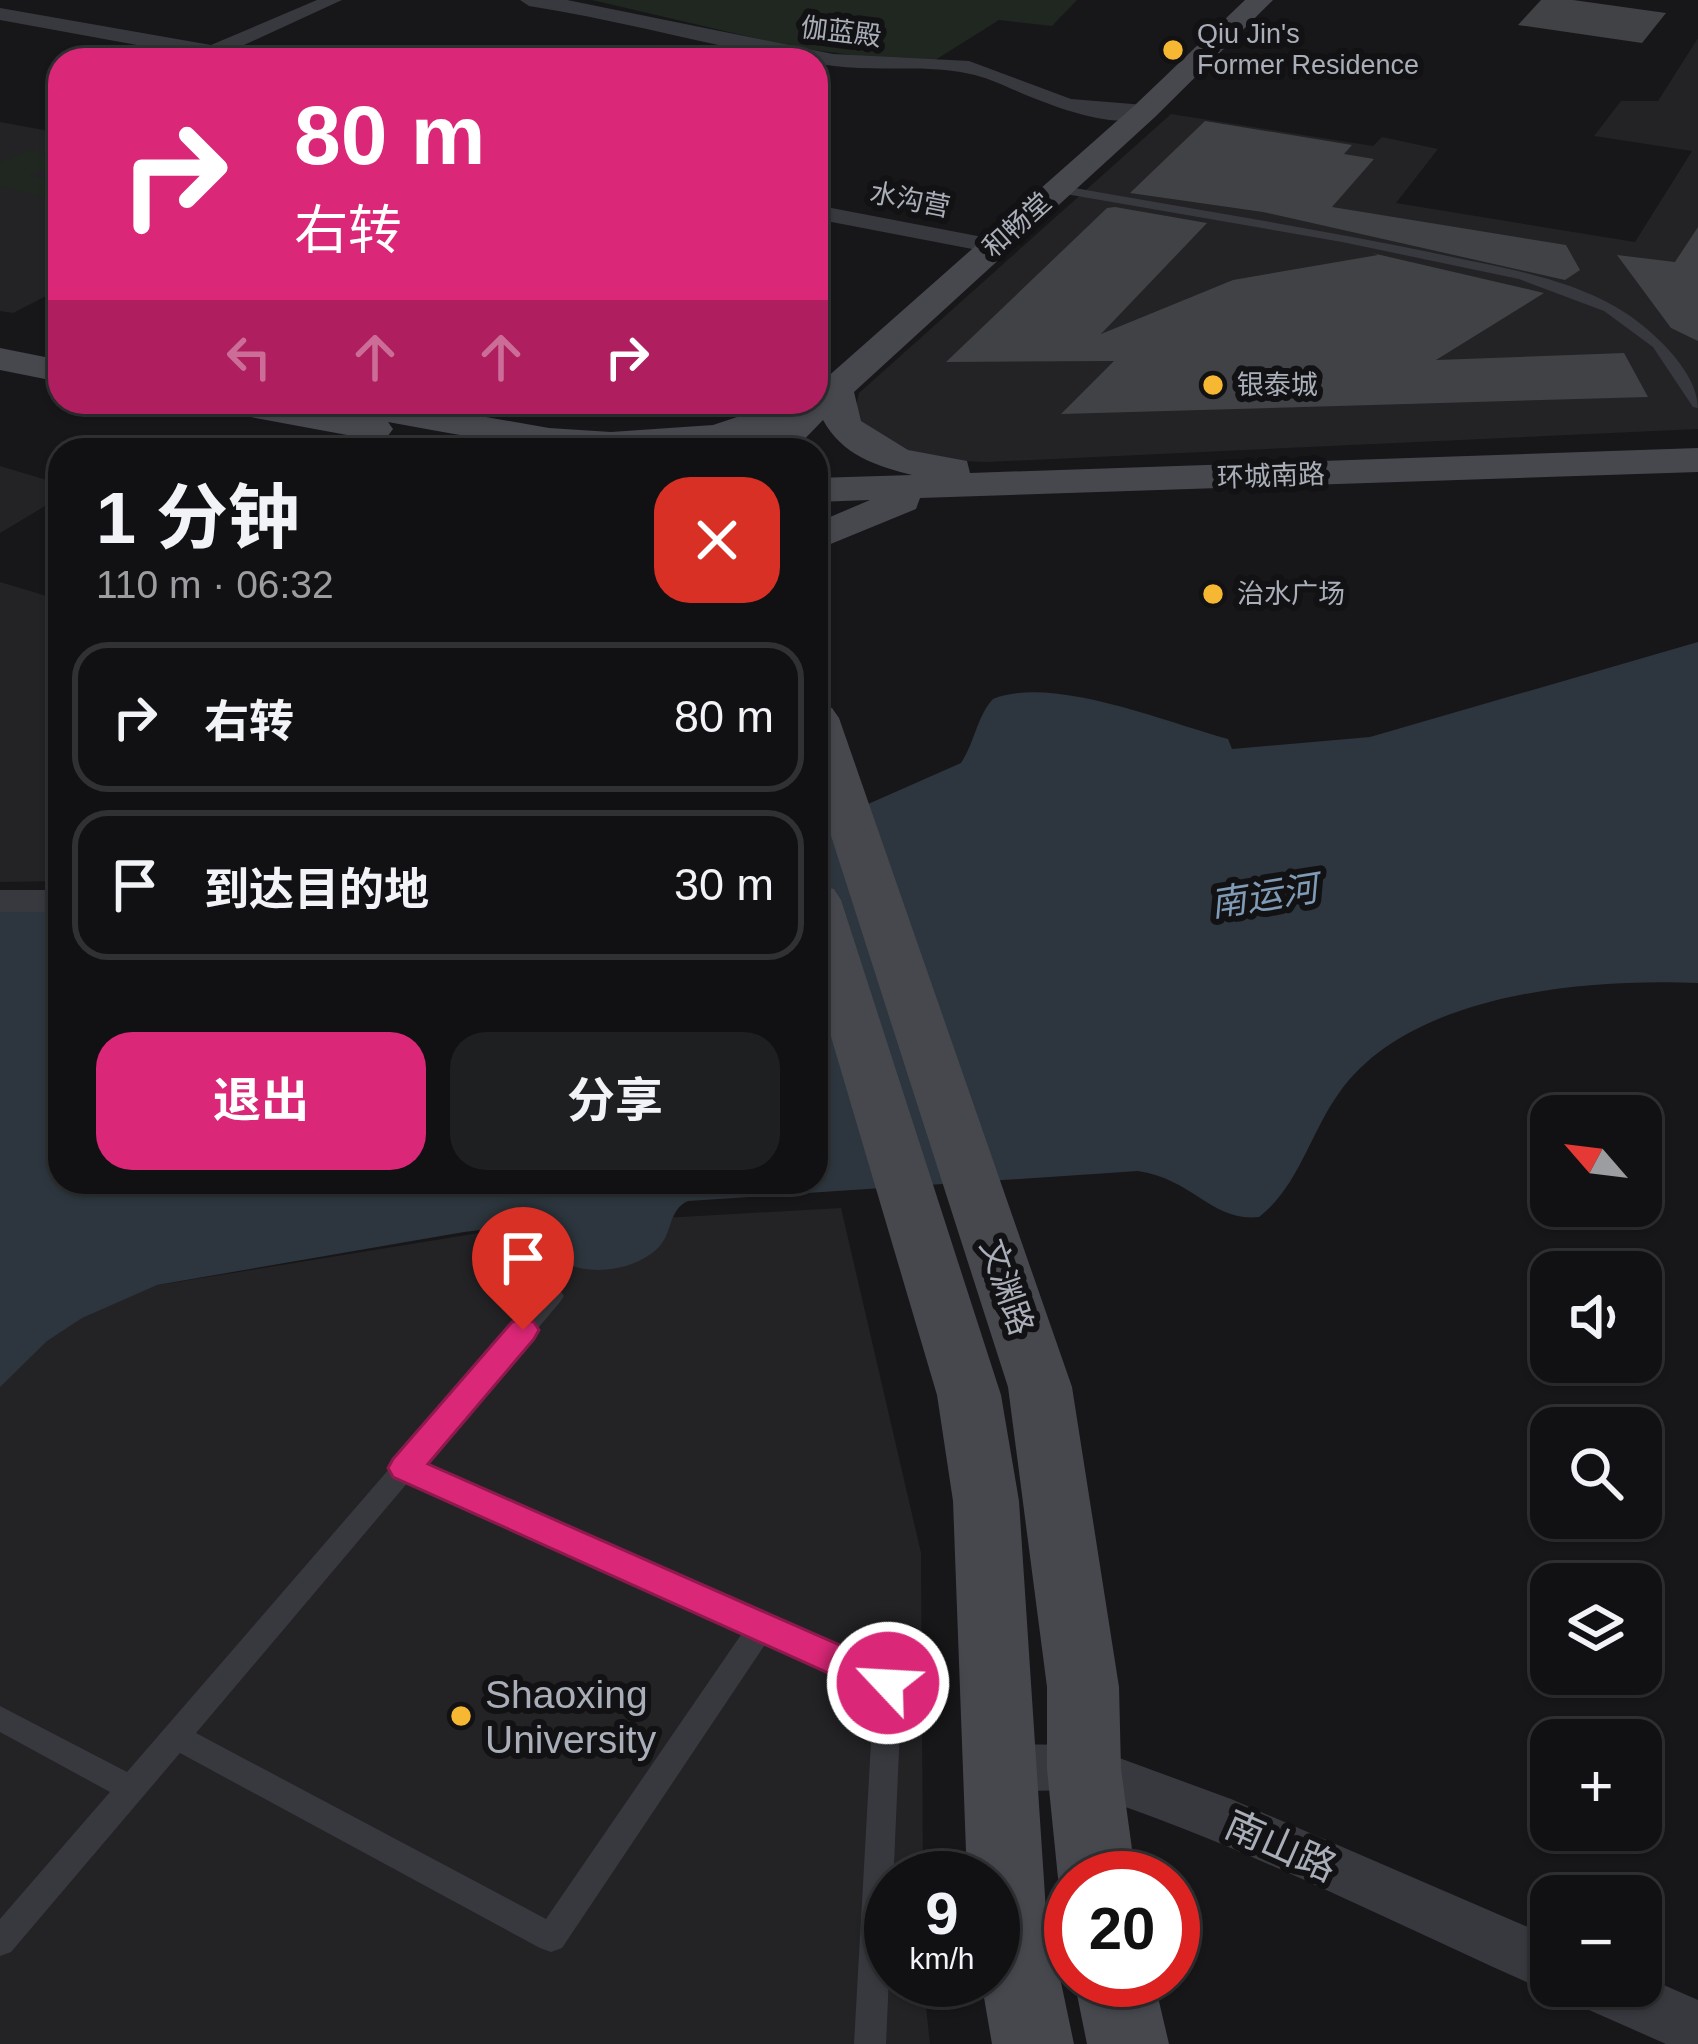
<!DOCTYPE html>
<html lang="zh">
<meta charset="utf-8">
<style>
body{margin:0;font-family:Helvetica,"Noto Sans SC",sans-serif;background:#1e1f21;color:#f1f3f6;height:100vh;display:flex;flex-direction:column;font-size:45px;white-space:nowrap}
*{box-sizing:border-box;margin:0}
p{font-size:39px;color:#9c9da0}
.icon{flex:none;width:66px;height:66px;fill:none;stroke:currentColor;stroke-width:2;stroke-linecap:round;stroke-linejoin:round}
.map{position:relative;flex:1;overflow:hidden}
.details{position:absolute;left:48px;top:438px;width:780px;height:756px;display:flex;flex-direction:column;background:#111113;border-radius:36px;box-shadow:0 3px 9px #0004,0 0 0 3px #303133}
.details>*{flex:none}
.hud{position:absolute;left:48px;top:48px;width:780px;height:366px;border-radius:36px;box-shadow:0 3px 9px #0004,0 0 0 3px #303133;background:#db2777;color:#fff;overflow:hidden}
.needle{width:78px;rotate:298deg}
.tools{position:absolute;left:1530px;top:1095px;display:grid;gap:24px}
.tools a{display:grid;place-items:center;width:132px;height:132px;border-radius:24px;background:#111113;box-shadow:0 3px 9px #0004,0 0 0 3px #303133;font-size:60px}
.speed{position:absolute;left:864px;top:1851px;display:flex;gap:24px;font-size:60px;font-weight:700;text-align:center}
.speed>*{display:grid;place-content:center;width:156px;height:156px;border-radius:50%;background:#111113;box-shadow:0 3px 9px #0004,0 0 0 3px #303133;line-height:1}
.speed small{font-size:30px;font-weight:400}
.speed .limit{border:18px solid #d22;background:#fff;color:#111}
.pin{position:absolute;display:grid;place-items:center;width:102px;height:102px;color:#fff;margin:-123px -51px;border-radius:50% 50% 50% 0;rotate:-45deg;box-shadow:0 0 12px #0007}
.pin .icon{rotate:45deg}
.me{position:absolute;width:132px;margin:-66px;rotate:295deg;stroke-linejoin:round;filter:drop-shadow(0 0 9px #0008)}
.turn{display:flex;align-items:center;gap:42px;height:252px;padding:0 48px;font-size:54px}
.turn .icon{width:156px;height:156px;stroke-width:2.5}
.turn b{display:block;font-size:84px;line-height:102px}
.lanes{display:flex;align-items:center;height:114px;padding:0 48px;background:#0003;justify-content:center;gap:60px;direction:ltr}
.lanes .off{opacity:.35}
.round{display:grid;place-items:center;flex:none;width:126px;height:126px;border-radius:36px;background:#1e1f21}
.overview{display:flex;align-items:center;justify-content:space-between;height:204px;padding:0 48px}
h1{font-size:72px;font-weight:700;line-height:90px}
.button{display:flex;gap:24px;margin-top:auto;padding:24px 48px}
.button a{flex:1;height:138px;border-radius:36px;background:#db2777;color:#fff;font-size:48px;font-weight:700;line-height:138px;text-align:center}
.button a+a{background:#1e1f21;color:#f1f3f6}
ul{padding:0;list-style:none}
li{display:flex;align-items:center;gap:36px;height:150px;margin:0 24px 18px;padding:0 24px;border:6px solid #303133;border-radius:36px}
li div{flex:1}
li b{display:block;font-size:45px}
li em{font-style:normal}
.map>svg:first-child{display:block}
</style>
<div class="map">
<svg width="1698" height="2044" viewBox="0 0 1698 2044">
<rect width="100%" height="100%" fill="#171719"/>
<g fill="#232326">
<polygon points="1698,38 1698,429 987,462 915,459 853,420 859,393 1171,114 1373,146 1382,137 1438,149 1396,203 1635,242 1692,151 1594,136 1621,101 1658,101"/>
<polygon points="0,122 60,133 60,289 13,313 0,311"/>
<polygon points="0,466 60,484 60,497 0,533"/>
<polygon points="0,582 60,600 60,881 0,882"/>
<polygon points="841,1208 921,1553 923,1878 891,1878 891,1980 923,1980 930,2044 0,2044 0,1286 115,1292 523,1226"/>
</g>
<g fill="#1f2720">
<polygon points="592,0 1077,0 1052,26 999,20 932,62 881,59 793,47"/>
<polygon points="30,150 60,156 60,173 42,169 30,175 60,183 60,201 0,186 0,163"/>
</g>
<path fill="#2d363e" d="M1698,642V983C1586,978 1409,993 1339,1093C1310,1133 1299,1186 1259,1217C1212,1222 1193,1179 1138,1171L688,1201C668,1210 673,1232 659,1247C634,1273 573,1281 548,1249C543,1242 543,1232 541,1223L464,1232L157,1285L82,1318L47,1341L0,1387V908H60V1182H816V827L961,763C975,742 977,716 993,699C1052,675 1165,722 1228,739L1232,749L1370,737Z"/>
<g fill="#414246">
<polygon points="1541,0 1573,0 1666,13 1642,43 1518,25"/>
<polygon points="1205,121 1352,145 1344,154 1374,159 1332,207 1566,245 1580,270 1565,280 1263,212 1130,193"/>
<polygon points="1115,207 1207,223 1101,334 1233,280 1378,255 1372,253 1544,293 1436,360 1624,353 1648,397 1061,414 1114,361 946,362 1107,208"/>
<polygon points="1698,227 1698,341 1671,328 1617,255 1675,262"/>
</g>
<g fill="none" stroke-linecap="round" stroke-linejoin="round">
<g fill="#38393e" fill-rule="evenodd">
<path d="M1058,185C1182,207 1306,227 1429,252C1488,265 1562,276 1614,306C1647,324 1698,370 1698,408L1693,407L1653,347L1604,311L1519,279L1342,242L1054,192V186Z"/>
<path d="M552,1287L560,1290L564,1296L560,1302L423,1465L898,1675L902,1683L886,2044H854L874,1689L768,1640L562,1948L551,1952L540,1948L180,1753L11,1952L0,1956V1919L110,1792L0,1732V1706L127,1772L544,1290ZM409,1481L745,1629L546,1919L196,1733Z"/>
</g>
<g fill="#38393e" fill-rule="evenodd">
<polygon points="317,0 342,0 231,51 247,60 219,60 0,20 0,8 211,45"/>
<path d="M520,0H567L833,54L969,61L1071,99L1145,105L1156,111C1121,139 1034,98 998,83C947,60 888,73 834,66C736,53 631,22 529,6Z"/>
<polygon points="816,205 993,239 1005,246 993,253 816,219"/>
<rect x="0" y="890" width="60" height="22"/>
<path d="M1000,1744L1084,1745L1231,1799L1551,1937V1986H1567L1551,1992L1531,1984C1386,1920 1241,1844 1090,1795C1055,1784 1016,1798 981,1785L973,1768L981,1751Z"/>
<polygon points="1641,1975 1698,2000 1698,2044 1666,2044 1580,2006 1571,1986 1641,1986"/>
</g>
<g fill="#46484e" fill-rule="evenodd">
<path d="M1245,0H1273L1155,117L854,392L861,421L908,450L967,461L970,473L1698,448V472L920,498L916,509L816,550V523L870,500L816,502V478L912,475C876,466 842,455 823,420L794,450H756L764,436C642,472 510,444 388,422L393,429L387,437L374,440L229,413L216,410L210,402H289L323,408L318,402H401L549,428L611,432L713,425L782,402H816V387L1135,105Z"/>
<polygon points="0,348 60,360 60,382 0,370"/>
<polygon points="816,704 832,708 839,718 1072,1387 1119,1687 1121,1769 1136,1878 1071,1878 1071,1904 1058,1878 1047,1769 1047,1687 1008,1387 816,789"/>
<polygon points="816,885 834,889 841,900 1001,1395 1019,1501 1046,1911 1074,2044 992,2044 981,1980 993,1980 993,1878 967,1878 953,1501 937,1395 816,986"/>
<polygon points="1074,1980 1154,1980 1169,2044 1087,2044"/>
</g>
</g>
<polygon fill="#db2777" stroke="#8e194d" stroke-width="3" points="523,1319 534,1322 539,1330 534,1339 428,1464 901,1672 906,1683 901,1694 888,1699 875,1694 393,1477 388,1468 393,1459 512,1322"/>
<g fill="#f6b732" stroke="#121214" stroke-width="4.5">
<circle cx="1173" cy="50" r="12"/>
<circle cx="1213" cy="385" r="12"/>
<circle cx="1213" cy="594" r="12"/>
<circle cx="461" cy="1716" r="12"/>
</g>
<g text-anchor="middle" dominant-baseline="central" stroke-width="12" stroke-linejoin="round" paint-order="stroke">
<g font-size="27" fill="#a9aeb9" stroke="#121214">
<text transform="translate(841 32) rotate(7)">伽蓝殿</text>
<text transform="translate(910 200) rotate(11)">水沟营</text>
<text transform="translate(1017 225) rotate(-42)">和畅堂</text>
<text transform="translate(1271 476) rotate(-2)">环城南路</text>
</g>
<g font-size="27" fill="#a9aeb9" stroke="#121214" text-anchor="start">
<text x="1197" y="34">Qiu Jin's<tspan x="1197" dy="31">Former Residence</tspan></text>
<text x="1237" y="385">银泰城</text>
<text x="1237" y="594">治水广场</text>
</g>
<g font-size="33" fill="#a9aeb9" stroke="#121214">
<text transform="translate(1007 1287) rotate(71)">文渊路</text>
</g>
<g font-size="36" font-style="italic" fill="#7f9bb5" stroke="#121214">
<text transform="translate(1264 896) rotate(-9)">南运河</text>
</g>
<g font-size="39" fill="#a9aeb9" stroke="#121214" text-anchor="start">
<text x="485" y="1694">Shaoxing<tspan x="485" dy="45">University</tspan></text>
</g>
<g font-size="39" fill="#a9aeb9" stroke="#121214">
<text transform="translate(1281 1846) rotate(24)">南山路</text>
</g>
</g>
</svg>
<div class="tools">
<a><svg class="needle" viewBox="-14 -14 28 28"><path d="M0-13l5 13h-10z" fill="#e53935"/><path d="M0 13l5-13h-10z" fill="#9c9da0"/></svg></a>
<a><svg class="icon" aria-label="sound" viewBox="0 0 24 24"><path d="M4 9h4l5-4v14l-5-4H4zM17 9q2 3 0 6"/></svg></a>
<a><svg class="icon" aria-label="search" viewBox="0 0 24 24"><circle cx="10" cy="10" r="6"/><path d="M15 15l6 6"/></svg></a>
<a><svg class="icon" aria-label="layers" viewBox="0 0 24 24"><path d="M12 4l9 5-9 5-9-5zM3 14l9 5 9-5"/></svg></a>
<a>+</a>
<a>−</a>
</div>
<div class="speed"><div>9<small>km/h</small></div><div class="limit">20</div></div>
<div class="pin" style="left:523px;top:1330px;background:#d93025"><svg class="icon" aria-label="arrive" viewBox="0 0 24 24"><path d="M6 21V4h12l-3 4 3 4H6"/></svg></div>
<svg class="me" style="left:888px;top:1683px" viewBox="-20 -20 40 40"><circle r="17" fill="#db2777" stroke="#fff" stroke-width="3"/><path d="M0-11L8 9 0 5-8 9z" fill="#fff"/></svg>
<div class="hud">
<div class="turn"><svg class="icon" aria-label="right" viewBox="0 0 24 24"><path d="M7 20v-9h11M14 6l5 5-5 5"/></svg><div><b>80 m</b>右转</div></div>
<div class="lanes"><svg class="icon off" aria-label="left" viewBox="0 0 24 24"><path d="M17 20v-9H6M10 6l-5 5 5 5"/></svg><svg class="icon off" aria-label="ahead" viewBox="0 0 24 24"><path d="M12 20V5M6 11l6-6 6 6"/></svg><svg class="icon off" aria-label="ahead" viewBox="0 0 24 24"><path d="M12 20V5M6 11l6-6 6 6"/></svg><svg class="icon" aria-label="right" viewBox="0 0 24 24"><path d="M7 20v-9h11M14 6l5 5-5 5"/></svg></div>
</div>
<section class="details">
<div class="overview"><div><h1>1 分钟</h1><p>110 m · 06:32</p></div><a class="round" style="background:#d93025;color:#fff"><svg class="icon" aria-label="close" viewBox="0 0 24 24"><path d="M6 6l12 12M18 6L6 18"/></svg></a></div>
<ul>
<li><svg class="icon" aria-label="right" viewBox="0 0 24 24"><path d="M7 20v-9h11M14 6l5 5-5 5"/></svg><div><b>右转</b></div><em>80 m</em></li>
<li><svg class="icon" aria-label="arrive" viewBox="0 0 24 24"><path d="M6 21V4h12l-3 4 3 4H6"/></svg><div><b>到达目的地</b></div><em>30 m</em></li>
</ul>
<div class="button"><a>退出</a><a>分享</a></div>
</section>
</div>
